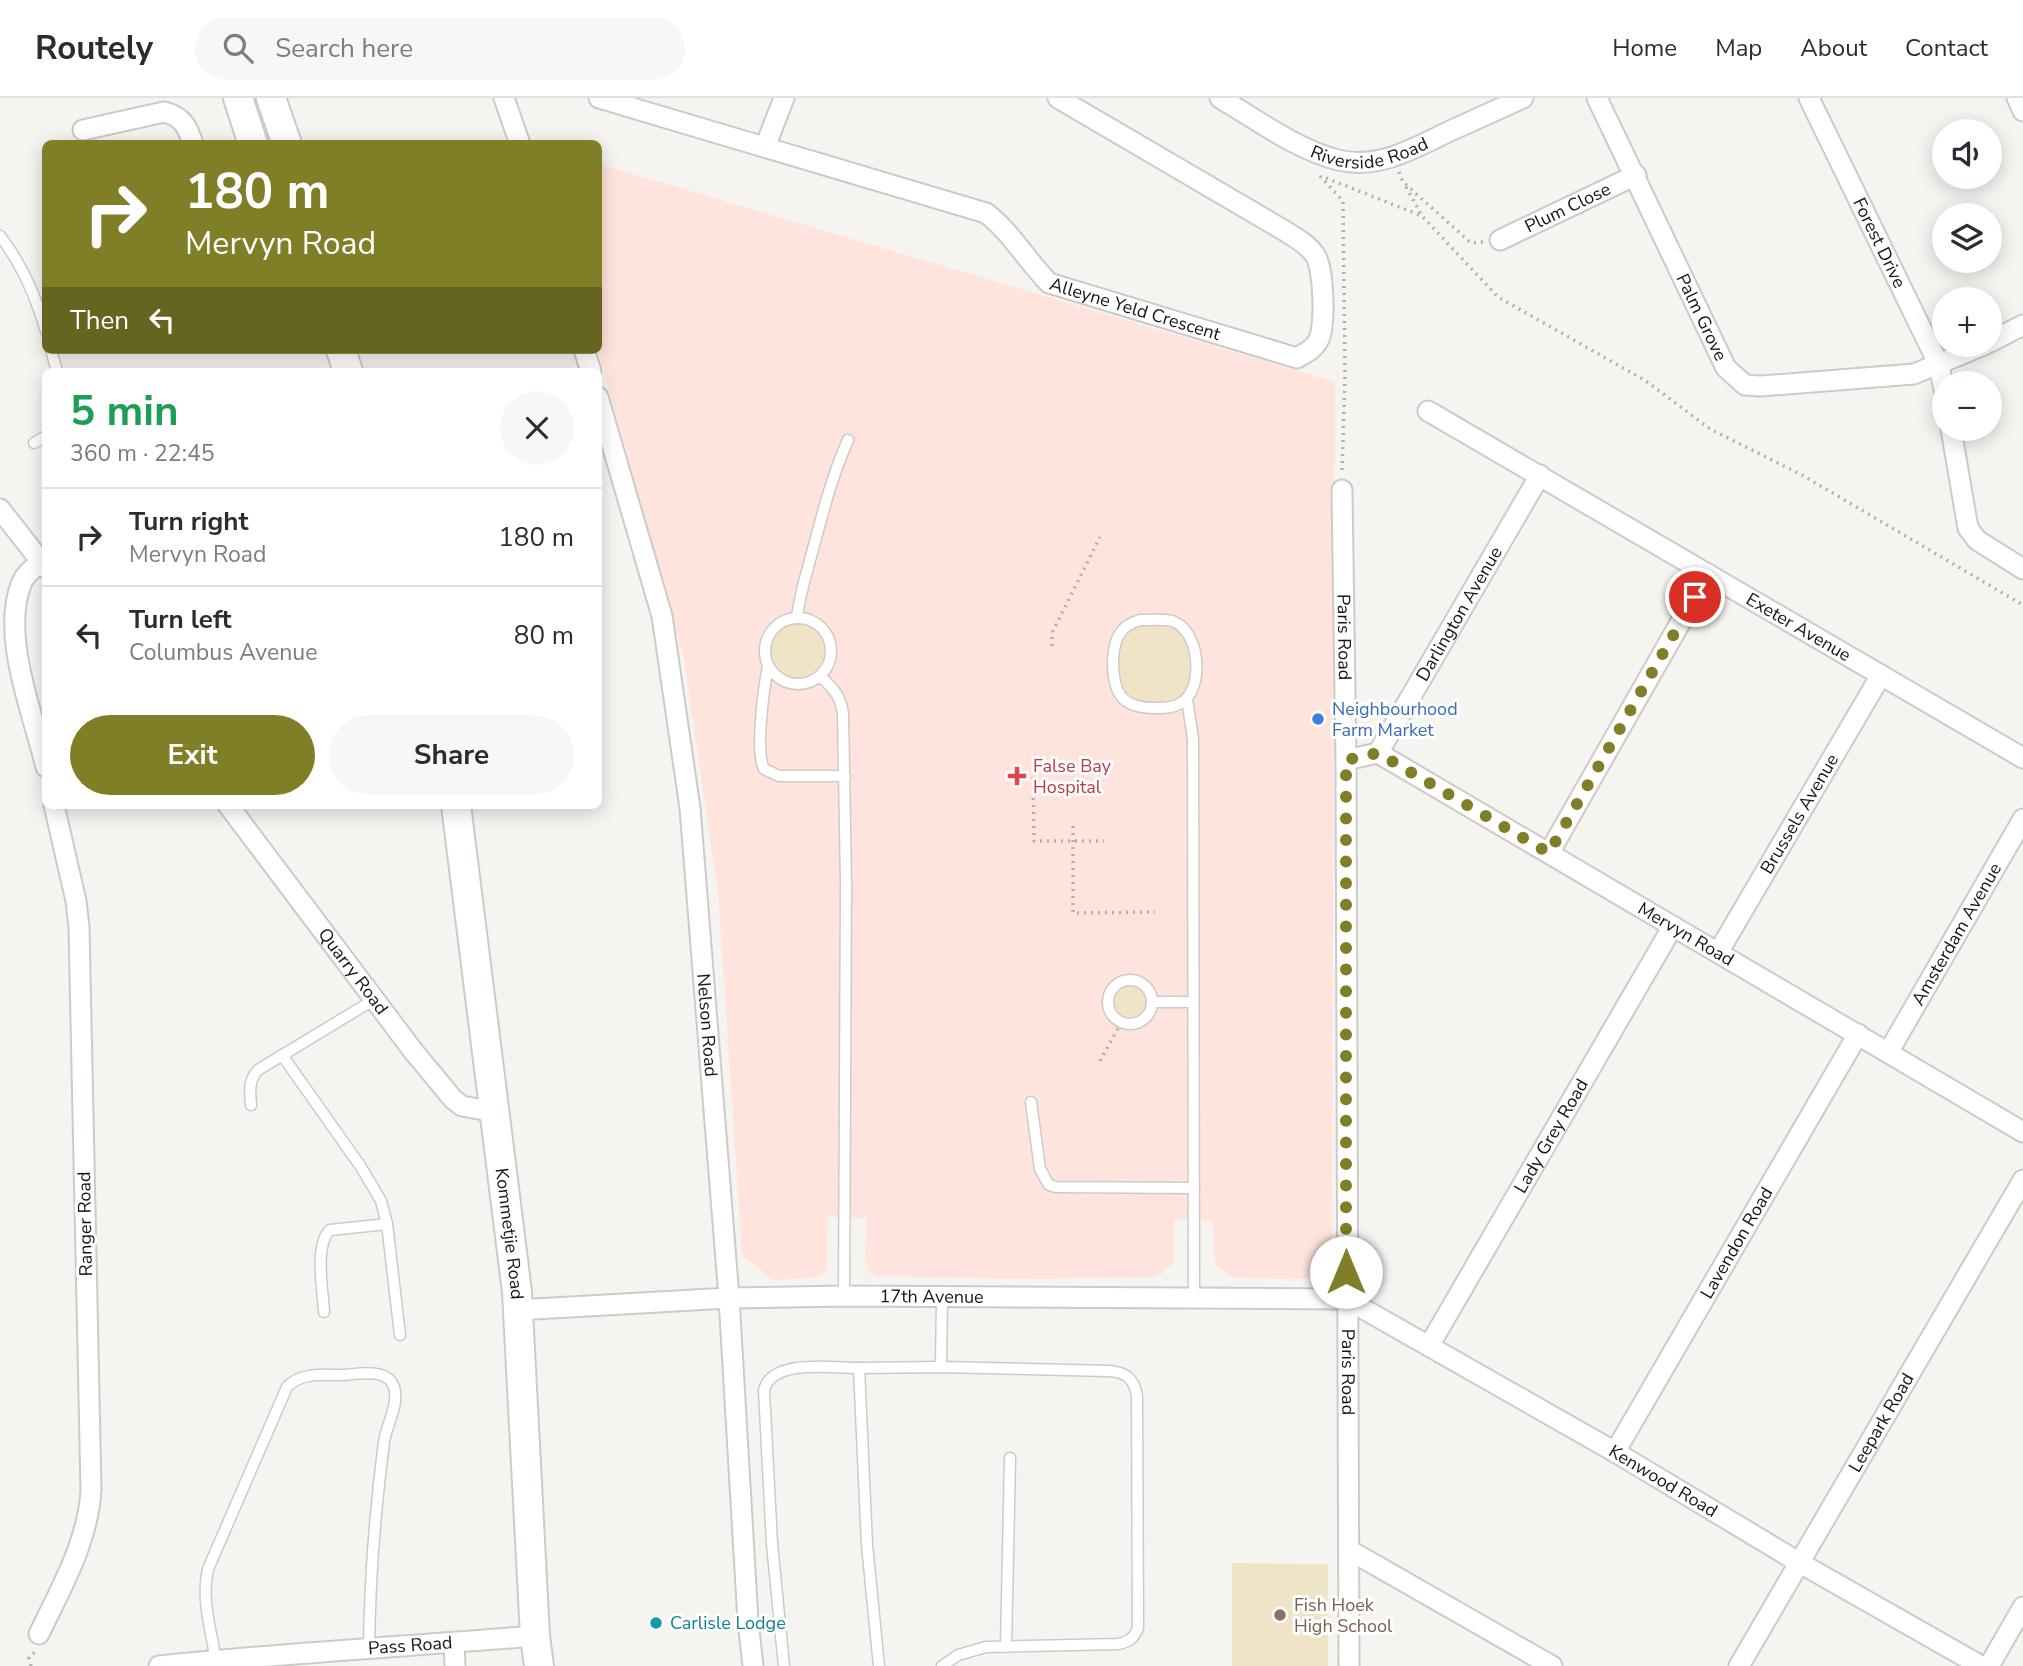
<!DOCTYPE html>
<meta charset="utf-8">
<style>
body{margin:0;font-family:"Nunito Sans",sans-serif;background:#f7f7f7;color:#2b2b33;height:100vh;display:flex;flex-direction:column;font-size:26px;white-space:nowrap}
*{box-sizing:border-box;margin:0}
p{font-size:23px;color:#7c7c81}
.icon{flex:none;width:38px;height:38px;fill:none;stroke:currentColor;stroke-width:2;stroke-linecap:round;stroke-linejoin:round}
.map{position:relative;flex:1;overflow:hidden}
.sheet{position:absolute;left:42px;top:270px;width:560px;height:441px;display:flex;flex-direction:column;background:#fff;border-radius:10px;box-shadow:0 4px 18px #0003}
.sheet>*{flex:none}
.banner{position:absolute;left:42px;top:42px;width:560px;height:214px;border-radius:10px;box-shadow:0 4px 18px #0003;background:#807f27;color:#fff;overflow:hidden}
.fabs{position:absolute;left:1932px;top:21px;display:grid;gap:14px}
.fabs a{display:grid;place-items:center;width:70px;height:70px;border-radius:50%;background:#fff;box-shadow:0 4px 18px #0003;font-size:35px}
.pin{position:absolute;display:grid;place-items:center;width:60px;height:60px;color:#fff;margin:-30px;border:4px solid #fff;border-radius:50%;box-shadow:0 2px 7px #0007}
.me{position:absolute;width:77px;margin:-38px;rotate:0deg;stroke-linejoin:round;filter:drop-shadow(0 0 5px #0008)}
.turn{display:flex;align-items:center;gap:24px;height:147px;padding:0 28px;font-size:32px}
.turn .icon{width:91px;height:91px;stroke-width:2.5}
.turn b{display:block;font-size:49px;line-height:60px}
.then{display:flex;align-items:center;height:66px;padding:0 28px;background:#0003;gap:14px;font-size:26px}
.round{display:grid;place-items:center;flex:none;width:74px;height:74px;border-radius:37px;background:#f7f7f7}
.summary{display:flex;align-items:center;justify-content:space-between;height:119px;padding:0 28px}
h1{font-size:42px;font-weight:700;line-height:52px;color:#1e9e55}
.action{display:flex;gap:14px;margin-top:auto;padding:14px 28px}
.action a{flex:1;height:80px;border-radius:42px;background:#807f27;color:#fff;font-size:28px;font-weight:700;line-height:80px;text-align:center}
.action a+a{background:#f7f7f7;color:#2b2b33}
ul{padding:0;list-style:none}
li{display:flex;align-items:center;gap:21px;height:98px;padding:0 28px;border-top:2px solid #e1e1e2}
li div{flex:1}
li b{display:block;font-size:26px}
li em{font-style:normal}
header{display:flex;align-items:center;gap:42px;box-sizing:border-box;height:98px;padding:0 35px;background:#fff;border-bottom:2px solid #e1e1e2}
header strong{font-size:33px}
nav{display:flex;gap:38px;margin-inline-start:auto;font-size:24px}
.search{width:490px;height:63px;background:#f7f7f7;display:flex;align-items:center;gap:18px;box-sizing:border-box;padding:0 24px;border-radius:38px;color:#7c7c81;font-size:26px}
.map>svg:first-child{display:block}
</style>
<header>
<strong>Routely</strong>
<div class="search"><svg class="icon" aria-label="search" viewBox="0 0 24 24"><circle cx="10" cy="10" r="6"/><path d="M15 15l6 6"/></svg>Search here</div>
<nav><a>Home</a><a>Map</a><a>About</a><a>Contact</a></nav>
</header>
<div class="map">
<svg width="2023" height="1568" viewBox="0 0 2023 1568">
<rect width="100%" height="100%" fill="#f5f4f1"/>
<polygon fill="#fee4dc" points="599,66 1335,284 1332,1155 1307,1181 1232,1180 1215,1166 1212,1123 1174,1122 1174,1165 1158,1179 1012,1181 875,1178 869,1175 865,1163 867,1120 828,1119 827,1169 824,1175 813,1180 772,1182 742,1157 718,795 684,562 598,252"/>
<g fill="#efe4c6">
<circle cx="798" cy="553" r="33"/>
<polygon points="1140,522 1183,530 1196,575 1187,601 1140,610 1119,597 1114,547"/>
<circle cx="1130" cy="904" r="22"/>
<polygon points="1232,1465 1328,1466 1328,1568 1232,1568"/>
</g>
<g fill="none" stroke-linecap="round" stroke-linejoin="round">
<g stroke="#cccbc7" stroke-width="13">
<g id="lane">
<path d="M0,138C22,166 36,199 46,233"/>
<polyline points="51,252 57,273"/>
<polyline points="34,345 46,338"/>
<path d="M797,520C799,500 805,481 810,462C821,422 831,380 848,342"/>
<circle cx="798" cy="553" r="33"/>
<path d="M1140,522C1149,522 1162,521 1172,523C1199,531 1204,585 1185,602C1176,610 1165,610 1155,610C1120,610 1113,594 1113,562C1114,542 1119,528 1140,522Z"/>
<path d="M768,568C764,589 755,653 764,671L779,678H845"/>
<path d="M820,578C833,590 841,598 843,616L846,785L844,1198"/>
<polyline points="1187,601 1193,641 1194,1198"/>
<circle cx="1130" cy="904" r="22"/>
<polyline points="1153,904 1192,904"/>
<polyline points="282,957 361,1069 381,1103 387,1126 400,1237"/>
<polyline points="1031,1004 1040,1071 1049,1087 1056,1089 1194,1090"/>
<path d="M251,1007C250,994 248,983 258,972L375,901"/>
<path d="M324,1214C323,1193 314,1147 330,1132L387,1126"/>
<polyline points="941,1269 942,1199"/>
<polyline points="1006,1549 1010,1360"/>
<path d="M216,1562C211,1533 201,1501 208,1471L287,1289C301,1274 324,1277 343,1277C357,1276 386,1270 393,1287C401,1303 386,1328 384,1344C375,1412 370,1481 369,1549"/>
<path d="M784,1568L772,1446L764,1292C772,1260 834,1270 859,1270"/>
<path d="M879,1568L867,1447L859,1270L941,1269L1108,1273C1126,1274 1134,1280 1137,1298L1138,1530C1134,1540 1129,1544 1118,1546L986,1549L958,1557L942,1568"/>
</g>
</g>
<g stroke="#cccbc7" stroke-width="23">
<g id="street">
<polyline points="504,0 520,46"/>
<path id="s1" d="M599,0L986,115C1011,134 1027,163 1049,185L1297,260C1305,255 1313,252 1318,243C1326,230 1324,170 1315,157C1308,146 1295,140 1285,133L1058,0"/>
<path id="s2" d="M1220,0C1257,22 1296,51 1338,62C1378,72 1415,50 1450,33C1474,22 1499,11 1523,0"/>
<path id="s3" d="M1597,0L1726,270L1745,287L1761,288L1914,276L1984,247"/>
<path id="s4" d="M1809,0L1939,267L1944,292"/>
<polyline points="2017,0 2023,13"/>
<path d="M83,32L164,14C182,18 188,29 193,46"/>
<polyline points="765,49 784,0"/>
<path id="s5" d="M1500,142L1636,77"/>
<polyline points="1990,244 2023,227"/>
<polyline points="584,252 591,273"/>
<path id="s6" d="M598,299L662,518L690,710L729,1200L748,1523L753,1568"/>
<path id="s7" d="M1428,313L2023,660"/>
<polyline points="1951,331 1968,430 1977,442 2023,471"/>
<path id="s8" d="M1342,392L1346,662L1349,1568"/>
<polyline points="0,411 46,470"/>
<path d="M41,464C34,470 26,475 22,484C0,537 33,615 46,669"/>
<path id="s9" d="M1378,655L1540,377"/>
<path id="s10" d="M1346,662L1378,655L2023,1034"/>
<path id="s11" d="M228,707L414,954L453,1001L462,1008L495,1014"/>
<polyline points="1549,755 1708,476"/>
<path id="s12" d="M1719,853L1881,577"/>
<path id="s13" d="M1889,953L2023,721"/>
<path id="s14" d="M517,1212L729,1200L844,1198L1346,1201L1615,1354L1800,1465L1981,1568"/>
<path id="s15" d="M1429,1248L1673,828"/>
<path id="s16" d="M1615,1354L1858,936"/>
<polyline points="1349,1452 1552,1568"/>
<path d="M39,1536C61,1490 88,1444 91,1392L79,829L76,803L54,707"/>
<polyline points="454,1545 455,1568"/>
<path id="s17" d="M159,1568C285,1555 410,1548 535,1538"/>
<path id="s18" d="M1739,1568L2023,1082"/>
<polyline points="1989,1568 2023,1509"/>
</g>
</g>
<g stroke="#cccbc7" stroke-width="32">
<g id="secondary">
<polyline points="238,0 253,46"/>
<polyline points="271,0 287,46"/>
<polyline points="341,252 348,273"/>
<path id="s19" d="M456,707L517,1194L535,1538L539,1568"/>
</g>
</g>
<g stroke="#b1b0ae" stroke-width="3.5" stroke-dasharray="2 5" stroke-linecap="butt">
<polyline points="1399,74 1403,84 1471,145 1484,144"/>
<polyline points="1320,78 1343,103 1345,278 1342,373"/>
<polyline points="1326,80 1422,118 1498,199 1646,283 1710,331 1802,377 2023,507"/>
<polyline points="1406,89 1421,116"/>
<polyline points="1052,548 1052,535 1100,439"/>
<polyline points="1033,679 1034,743 1104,743"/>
<polyline points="1073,728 1073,815 1155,814"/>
<polyline points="1100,963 1121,925"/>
<polyline points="31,1568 29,1560 36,1553"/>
</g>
<use href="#lane" stroke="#fff" stroke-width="10"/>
<use href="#street" stroke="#fff" stroke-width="19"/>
<use href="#secondary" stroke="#fff" stroke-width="28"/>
</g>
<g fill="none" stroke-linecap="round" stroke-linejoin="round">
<polyline stroke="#807f27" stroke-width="12" stroke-dasharray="0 21.6" points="1346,1174 1346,662 1378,655 1549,755 1695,499"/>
</g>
<circle fill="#3f7fe0" stroke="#fff" stroke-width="2.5" cx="1318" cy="621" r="7"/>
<path fill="#e0444e" stroke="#fff" stroke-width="2.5" d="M1013.5 667.5h7v7h7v7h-7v7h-7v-7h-7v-7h7z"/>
<circle fill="#8d6e63" stroke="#fff" stroke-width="2.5" cx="1280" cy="1517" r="7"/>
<circle fill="#0f9aa8" stroke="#fff" stroke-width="2.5" cx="656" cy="1525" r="7"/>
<g text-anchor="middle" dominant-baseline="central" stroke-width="6" stroke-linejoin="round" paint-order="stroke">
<g font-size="18" fill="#151514" stroke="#fff">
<text stroke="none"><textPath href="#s2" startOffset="166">Riverside Road</textPath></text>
<text stroke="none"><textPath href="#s5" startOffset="75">Plum Close</textPath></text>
<text stroke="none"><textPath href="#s4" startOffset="161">Forest Drive</textPath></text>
<text stroke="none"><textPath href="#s1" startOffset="588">Alleyne Yeld Crescent</textPath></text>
<text stroke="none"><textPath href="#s3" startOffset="243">Palm Grove</textPath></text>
<text stroke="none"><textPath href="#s9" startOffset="161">Darlington Avenue</textPath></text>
<text stroke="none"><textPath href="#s7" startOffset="429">Exeter Avenue</textPath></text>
<text stroke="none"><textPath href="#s8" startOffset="147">Paris Road</textPath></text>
<text stroke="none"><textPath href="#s12" startOffset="159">Brussels Avenue</textPath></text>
<text stroke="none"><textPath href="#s10" startOffset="390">Mervyn Road</textPath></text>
<text stroke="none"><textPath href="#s13" startOffset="135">Amsterdam Avenue</textPath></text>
<text stroke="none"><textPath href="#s11" startOffset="208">Quarry Road</textPath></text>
<text stroke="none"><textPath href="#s6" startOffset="640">Nelson Road</textPath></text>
<text stroke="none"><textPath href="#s15" startOffset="243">Lady Grey Road</textPath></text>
<text transform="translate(85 1126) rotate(-91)">Ranger Road</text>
<text stroke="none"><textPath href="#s19" startOffset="432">Kommetjie Road</textPath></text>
<text stroke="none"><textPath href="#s16" startOffset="242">Lavendon Road</textPath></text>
<text stroke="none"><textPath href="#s14" startOffset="415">17th Avenue</textPath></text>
<text stroke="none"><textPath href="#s8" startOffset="882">Paris Road</textPath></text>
<text stroke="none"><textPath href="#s18" startOffset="282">Leepark Road</textPath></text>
<text stroke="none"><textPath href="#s14" startOffset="1195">Kenwood Road</textPath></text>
<text stroke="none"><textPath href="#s17" startOffset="252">Pass Road</textPath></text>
</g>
<g font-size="18" fill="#366cbe" stroke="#fff" text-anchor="start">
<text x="1332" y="611">Neighbourhood<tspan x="1332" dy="21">Farm Market</tspan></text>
</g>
<g font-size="18" fill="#be3a42" stroke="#fff" text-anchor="start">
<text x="1033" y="668">False Bay<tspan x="1033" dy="21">Hospital</tspan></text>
</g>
<g font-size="18" fill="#785e54" stroke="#fff" text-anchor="start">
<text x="1294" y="1507">Fish Hoek<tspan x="1294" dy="21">High School</tspan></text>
</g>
<g font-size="18" fill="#0d838f" stroke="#fff" text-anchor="start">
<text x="670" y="1525">Carlisle Lodge</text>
</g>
</g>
</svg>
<div class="fabs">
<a><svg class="icon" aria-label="sound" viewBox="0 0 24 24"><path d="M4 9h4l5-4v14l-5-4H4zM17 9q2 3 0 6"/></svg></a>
<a><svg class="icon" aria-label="layers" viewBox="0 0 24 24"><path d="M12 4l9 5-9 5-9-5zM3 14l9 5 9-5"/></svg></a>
<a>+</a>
<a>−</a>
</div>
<div class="pin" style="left:1695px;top:499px;background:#d93025"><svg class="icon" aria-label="arrive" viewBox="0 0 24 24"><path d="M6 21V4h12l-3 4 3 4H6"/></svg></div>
<svg class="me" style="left:1346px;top:1174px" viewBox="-20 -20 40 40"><circle r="19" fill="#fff"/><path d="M0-13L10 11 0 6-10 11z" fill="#807f27"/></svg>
<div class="banner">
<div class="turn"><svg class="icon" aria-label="right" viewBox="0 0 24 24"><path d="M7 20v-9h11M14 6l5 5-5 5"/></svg><div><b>180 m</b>Mervyn Road</div></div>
<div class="then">Then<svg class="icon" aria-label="left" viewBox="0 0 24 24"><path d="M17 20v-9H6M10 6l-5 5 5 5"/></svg></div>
</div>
<section class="sheet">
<div class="summary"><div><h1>5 min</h1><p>360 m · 22:45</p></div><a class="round"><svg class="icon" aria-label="close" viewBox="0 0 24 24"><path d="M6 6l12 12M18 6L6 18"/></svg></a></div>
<ul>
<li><svg class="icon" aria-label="right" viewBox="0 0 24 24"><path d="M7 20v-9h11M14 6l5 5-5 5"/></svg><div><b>Turn right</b><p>Mervyn Road</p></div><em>180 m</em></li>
<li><svg class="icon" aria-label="left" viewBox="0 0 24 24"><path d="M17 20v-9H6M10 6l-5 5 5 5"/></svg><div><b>Turn left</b><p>Columbus Avenue</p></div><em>80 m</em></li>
</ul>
<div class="action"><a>Exit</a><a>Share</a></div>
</section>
</div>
